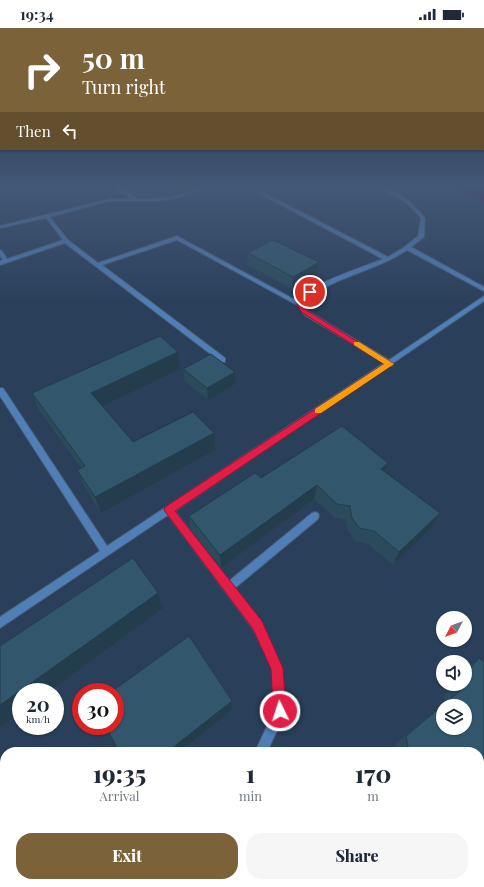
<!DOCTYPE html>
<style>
body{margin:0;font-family:"Playfair Display",serif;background:#f6f6f7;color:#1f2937;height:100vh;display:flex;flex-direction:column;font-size:15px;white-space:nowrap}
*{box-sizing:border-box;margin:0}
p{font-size:13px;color:#747a83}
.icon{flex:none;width:22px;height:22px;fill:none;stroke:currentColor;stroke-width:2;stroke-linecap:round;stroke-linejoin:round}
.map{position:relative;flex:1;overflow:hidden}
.drawer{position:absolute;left:0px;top:719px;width:484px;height:140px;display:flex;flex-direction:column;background:#fff;border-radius:16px 16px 0 0;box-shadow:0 1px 3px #0004}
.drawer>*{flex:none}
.guide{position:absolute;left:0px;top:0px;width:484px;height:122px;box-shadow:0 1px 3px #0004;background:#7c6239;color:#fff;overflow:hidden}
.needle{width:26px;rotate:229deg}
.tools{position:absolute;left:436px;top:583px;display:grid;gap:8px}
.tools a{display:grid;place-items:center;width:36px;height:36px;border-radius:50%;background:#fff;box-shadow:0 1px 3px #0004;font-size:20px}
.speed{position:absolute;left:12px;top:655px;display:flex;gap:8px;font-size:20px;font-weight:700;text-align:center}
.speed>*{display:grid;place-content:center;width:52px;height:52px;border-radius:50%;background:#fff;box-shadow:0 1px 3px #0004;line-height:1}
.speed small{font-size:10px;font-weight:400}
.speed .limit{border:6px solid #d22;background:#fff;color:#111}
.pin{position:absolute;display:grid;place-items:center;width:34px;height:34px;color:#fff;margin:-17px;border:2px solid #fff;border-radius:50%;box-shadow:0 1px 4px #0007}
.me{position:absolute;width:44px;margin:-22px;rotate:356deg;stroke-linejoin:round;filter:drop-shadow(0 0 3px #0008)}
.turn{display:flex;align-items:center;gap:14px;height:84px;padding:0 16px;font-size:18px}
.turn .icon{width:52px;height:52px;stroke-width:2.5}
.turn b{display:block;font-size:28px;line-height:34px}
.then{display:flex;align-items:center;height:38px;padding:0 16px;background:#0003;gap:8px;font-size:15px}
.eta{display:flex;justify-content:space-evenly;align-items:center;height:68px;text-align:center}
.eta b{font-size:24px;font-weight:800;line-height:28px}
.cta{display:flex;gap:8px;margin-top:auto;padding:8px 16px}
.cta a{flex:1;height:46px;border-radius:16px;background:#7c6239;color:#fff;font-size:16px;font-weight:800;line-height:46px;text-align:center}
.cta a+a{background:#f6f6f7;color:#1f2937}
.status{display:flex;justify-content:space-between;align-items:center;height:28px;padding:0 20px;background:#fff;direction:ltr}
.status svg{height:11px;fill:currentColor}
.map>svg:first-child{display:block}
</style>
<div class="status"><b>19:34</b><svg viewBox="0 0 49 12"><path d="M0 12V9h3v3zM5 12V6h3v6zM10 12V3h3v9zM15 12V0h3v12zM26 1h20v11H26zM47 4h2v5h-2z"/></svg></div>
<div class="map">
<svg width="484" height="859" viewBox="0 0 484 859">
<rect width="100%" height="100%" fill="#293f5a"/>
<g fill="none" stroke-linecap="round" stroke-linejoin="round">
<polygon fill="#430858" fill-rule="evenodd" points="456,158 477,158 484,162 484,173 458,161"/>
<g stroke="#475b74" stroke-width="2">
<g id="minor">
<polygon points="0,158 4,158 0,160"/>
<path d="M110,158H115L136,169V171C148,171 159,171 171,169C186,166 199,158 214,158L172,171L157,173H109L50,189L68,212L98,235L177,208L299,274C303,257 367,238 383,231L245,158H251L388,229L403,220L418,208L421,190L410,178L399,170L369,158C392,158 412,172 425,190L424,209L411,219L484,259V263L482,262L407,222C376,243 337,248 306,271L305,279L308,283L389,332L484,268V273L393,335L392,338H389L175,483L229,553L312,485L315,484L318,485L319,488L318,491L235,560L261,593L282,640L286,683L267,724H255L274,683L272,640L253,601L168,487L0,600V589L100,523L0,368V360H3L107,518L384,335L306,288L302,284L299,278L177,212L102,237L225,330V334H221L65,215L0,237V233L3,232L0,228V222L2,223L7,231L63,212L46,190L0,200V198L109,171H132Z"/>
<polygon points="227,854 242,854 244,859 229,859"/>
</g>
</g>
<use href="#minor" fill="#507eb7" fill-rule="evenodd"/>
</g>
<g fill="#2b4b5d">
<polygon points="119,158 179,158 180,165 176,166 138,170"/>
<polygon points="248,225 317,246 292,261 247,237"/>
<polygon points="178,324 180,341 102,378 133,414 215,422 101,485 84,458 77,442 81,440 39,382 32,365"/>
<polygon points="183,341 235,356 208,372 185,353"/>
<polygon points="388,435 385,444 440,485 432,499 393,537 368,516 355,513 348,503 346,492 334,489 314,471 221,540 191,502 189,488 261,450"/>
<polygon points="479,630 484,859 278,859 274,854 479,854 479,724 396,724 395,716 447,673 443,669 453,656 465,656 465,642"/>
</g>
<g fill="#233d4c">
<polygon points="171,158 179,158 180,165 176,166 175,158"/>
<polygon points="319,234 317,246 292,261 293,249"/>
<polygon points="178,324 180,341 96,381 91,365"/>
<polygon points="235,344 235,356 208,372 207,360"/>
<polygon points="214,405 215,422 101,485 95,469"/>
<polygon points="388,435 383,450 381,441"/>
<polygon points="317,457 314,471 221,540 220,527"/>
<polygon points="440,485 432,499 393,537 399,524"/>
<polygon points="158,565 163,580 48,664 21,664 21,684 0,699 0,677"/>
<polygon points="232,673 232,682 179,724 167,724"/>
<polygon points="82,854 93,854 92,859 81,859"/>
</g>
<g fill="#32576c" stroke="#233d4c" fill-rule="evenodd">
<polygon points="131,158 176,158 136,161"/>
<polygon points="273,212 319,234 293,249 248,225"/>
<polygon points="160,308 178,324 91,365 133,414 193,384 214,405 95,469 77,442 85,438 32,365"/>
<polygon points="211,326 235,344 207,360 183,341"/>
<polygon points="342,398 388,435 381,441 440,485 399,524 374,503 359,500 352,490 350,478 337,476 317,457 220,527 189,488 255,445 261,450"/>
<polygon points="133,530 158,565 0,677 0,618"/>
<polygon points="189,608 232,673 167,724 119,724 106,698 115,698 115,664 111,664"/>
<path d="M479,630L484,634V859H279L276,854H479V724H409L406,708L461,662L456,658L458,656H465V647ZM443,678H465V700H443Z"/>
<polygon points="14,854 82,854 81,859 13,859"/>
</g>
<linearGradient id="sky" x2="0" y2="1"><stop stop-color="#172332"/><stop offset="0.57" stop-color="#435876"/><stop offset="1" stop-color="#435876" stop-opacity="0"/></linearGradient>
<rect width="484" height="278" fill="url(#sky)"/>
<path fill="#e11d48" stroke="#92132f" d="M307,263L313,264C308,270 303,273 306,282L394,336L175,483L262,593L283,640L286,683L284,687L280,689L275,687L273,683L271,641L253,601L164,482L165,479L384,336L301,284L297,277L300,269Z"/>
<polygon fill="#f59e0b" points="354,314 359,314 394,336 321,385 315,385 315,381 384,336 354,317"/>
</svg>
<div class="tools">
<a><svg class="needle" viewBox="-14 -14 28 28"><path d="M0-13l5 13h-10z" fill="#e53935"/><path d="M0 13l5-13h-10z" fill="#747a83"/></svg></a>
<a><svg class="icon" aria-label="sound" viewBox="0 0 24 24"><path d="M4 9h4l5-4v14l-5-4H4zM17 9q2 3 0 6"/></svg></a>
<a><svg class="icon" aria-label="layers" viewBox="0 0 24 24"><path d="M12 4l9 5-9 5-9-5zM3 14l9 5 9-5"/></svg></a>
</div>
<div class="speed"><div>20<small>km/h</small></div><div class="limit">30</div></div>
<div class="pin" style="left:310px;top:264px;background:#d93025"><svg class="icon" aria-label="arrive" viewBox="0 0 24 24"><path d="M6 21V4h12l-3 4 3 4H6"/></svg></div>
<svg class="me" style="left:280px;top:683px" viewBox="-20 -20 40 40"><circle r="17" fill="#e11d48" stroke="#fff" stroke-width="3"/><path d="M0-11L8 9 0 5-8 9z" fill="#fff"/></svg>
<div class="guide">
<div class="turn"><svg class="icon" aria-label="right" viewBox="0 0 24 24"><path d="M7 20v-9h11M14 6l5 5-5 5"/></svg><div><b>50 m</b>Turn right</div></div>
<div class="then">Then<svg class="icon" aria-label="left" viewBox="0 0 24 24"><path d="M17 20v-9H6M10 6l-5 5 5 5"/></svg></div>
</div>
<section class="drawer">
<div class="eta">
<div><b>19:35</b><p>Arrival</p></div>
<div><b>1</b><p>min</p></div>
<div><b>170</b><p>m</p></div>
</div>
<div class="cta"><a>Exit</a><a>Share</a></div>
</section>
</div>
